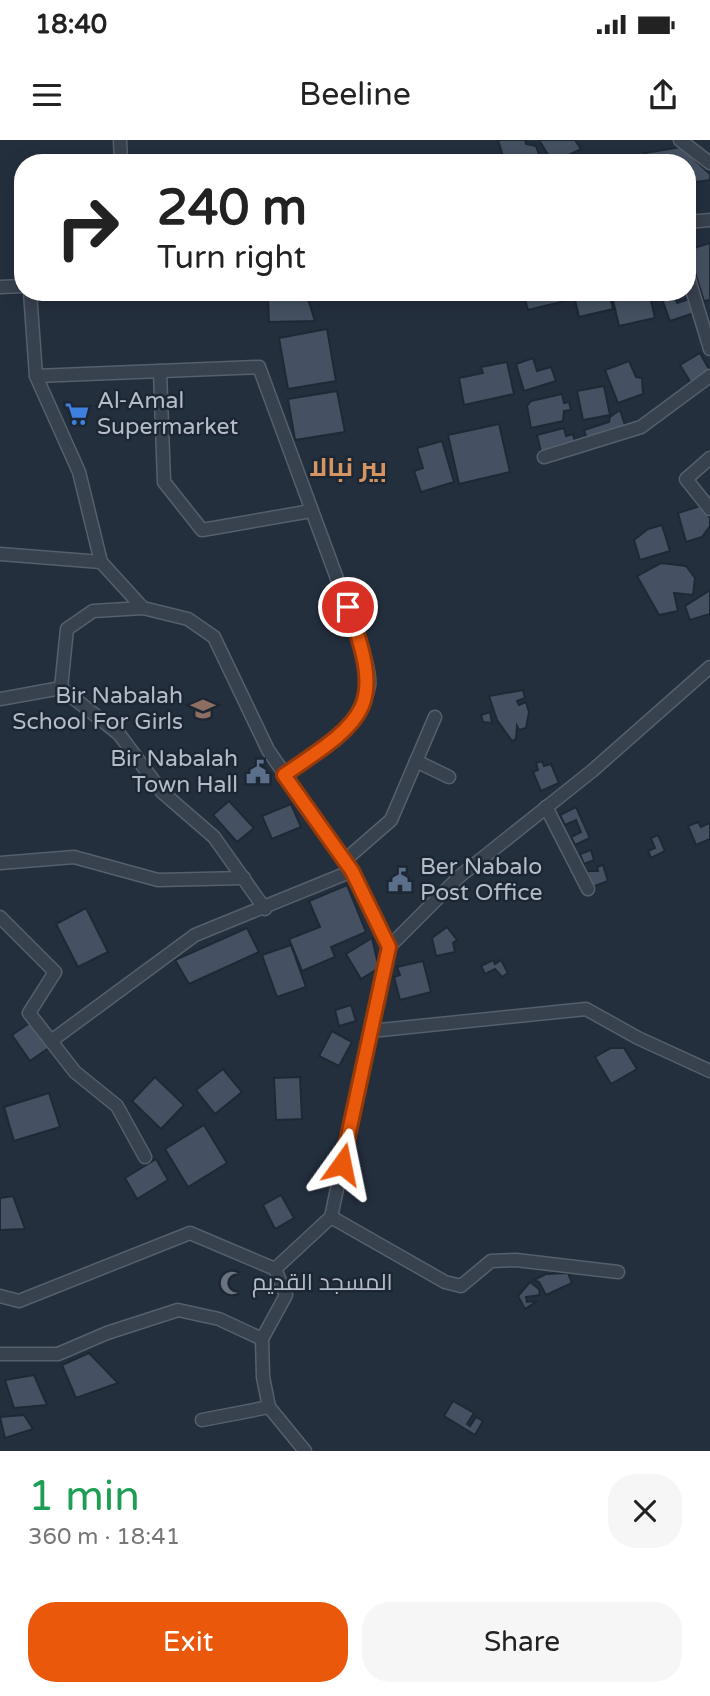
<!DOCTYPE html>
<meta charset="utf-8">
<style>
body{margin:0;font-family:"Varela Round",Cairo,sans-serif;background:#f6f6f6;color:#222;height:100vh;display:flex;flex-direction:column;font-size:26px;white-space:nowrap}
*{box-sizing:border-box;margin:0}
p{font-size:23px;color:#767676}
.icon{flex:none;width:38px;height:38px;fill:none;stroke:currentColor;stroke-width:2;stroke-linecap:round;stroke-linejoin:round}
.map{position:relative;height:1311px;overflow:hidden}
.details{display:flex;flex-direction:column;background:#fff;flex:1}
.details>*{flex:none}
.hud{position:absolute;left:14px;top:14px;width:682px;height:147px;border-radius:28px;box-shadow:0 4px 18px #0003;background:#fff;color:#222;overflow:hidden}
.pin{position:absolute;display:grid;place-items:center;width:60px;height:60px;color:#fff;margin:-30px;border:4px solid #fff;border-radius:50%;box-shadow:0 2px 7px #0007}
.me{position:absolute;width:77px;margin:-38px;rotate:12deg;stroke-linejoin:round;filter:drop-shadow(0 0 5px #0008)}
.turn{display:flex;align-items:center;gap:24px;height:147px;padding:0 28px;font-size:32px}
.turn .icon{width:91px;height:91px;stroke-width:2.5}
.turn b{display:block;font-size:49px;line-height:60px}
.round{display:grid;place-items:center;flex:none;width:74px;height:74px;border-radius:28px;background:#f6f6f6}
.overview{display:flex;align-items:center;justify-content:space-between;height:119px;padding:0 28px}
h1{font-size:42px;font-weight:600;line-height:52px;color:#1e9e55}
.action{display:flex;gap:14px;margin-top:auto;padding:14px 28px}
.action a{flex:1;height:80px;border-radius:28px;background:#ea580c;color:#fff;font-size:28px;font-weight:600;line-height:80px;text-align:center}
.action a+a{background:#f6f6f6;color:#222}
.status{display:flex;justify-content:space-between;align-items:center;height:49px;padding:0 35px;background:#fff;direction:ltr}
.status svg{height:19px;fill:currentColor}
header{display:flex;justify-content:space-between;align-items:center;height:91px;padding:0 28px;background:#fff;font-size:32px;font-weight:600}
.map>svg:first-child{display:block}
</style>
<div class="status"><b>18:40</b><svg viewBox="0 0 49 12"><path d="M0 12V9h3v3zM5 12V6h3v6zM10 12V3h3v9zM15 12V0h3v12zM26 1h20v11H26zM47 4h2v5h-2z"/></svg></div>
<header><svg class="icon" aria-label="menu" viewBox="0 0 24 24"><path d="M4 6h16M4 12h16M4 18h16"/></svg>Beeline<svg class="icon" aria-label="share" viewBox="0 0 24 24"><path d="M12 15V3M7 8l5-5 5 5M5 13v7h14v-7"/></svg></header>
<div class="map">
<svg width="710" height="1311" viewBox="0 0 710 1311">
<rect width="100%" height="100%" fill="#242f3e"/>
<g fill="#455162" stroke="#1f2835" stroke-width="2">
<polygon points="498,0 525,0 526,4 536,6 542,23 505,23"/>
<polygon points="539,0 575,0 581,9 553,23"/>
<polygon points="681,7 710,34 710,40 688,43 688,23 647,23 645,13"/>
<polygon points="641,17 642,23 611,23 611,22"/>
<polygon points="710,103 710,160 704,161 688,110"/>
<polygon points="523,152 563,152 565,161 528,170"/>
<polygon points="573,152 609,152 613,169 579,177"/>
<polygon points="628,152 649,152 655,178 619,186 612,156"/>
<polygon points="674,154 677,163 689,159 694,173 670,181 662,159"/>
<polygon points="308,159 315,181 269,182 268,160"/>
<polygon points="327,189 336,241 288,249 279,198"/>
<polygon points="700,213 710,231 691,243 680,225"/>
<polygon points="533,218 537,231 551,227 556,241 524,251 516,224"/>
<polygon points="629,221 636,237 642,238 643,254 618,263 605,230"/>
<polygon points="507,222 514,254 464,265 459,238 483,233 481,227"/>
<polygon points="604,246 610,275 583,280 577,251"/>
<polygon points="337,251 345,292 295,300 288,259"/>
<polygon points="562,254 564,263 569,262 571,270 564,271 563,281 531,288 527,266 531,261"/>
<polygon points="620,270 626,288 587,300 584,290 609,282 610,277"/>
<polygon points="499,284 510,332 459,344 448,295"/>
<polygon points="564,288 566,296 573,294 575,302 542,316 537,295"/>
<polygon points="442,301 454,342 421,352 414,331 423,328 417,308"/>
<polygon points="700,366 710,378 710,386 702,397 686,402 678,373"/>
<polygon points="662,385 670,411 640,420 634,400 648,389"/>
<polygon points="661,423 686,426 695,438 693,455 674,453 678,471 659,475 637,436"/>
<polygon points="710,450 710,474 690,480 685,466"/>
<polygon points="523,550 525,558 517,561 519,565 526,562 529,572 526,588 519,590 517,586 516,599 512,601 497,580 489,556"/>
<polygon points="490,572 492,583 483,582 481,575"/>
<polygon points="542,621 544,626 551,624 559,643 541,651 533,632 538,630 536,623"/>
<polygon points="229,661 254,688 237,702 213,675"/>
<polygon points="291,664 301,687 272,699 262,676"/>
<polygon points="576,667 590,698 575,705 571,697 581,692 576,680 565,685 560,675"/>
<polygon points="698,682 701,687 710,683 710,699 696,705 688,686"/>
<polygon points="658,695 665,711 651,718 648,711 655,708 651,698"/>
<polygon points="591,710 594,720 584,724 580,714"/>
<polygon points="603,725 608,741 592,747 587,731 598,731 597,727"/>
<polygon points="347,745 366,792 331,807 335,817 302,831 289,799 320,787 309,761"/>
<polygon points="86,768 108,812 78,827 56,784"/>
<polygon points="447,787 457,800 453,803 455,812 436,816 432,798"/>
<polygon points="247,788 259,812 189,844 175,820"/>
<polygon points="372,798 379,828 361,839 346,814"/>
<polygon points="291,805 306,847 277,857 262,815"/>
<polygon points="493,820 495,824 501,820 508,833 502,837 495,829 485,834 481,826"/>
<polygon points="423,821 431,852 400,860 394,837 400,835 397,827"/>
<polygon points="351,865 356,881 339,886 335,870"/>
<polygon points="31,882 50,907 30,921 12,895"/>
<polygon points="332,891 352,902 339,926 319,916"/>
<polygon points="611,908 624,908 637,929 611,944 595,917"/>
<polygon points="223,929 242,952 215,974 196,950"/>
<polygon points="155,937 184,965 161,989 132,961"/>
<polygon points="300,937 302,979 276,980 274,938"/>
<polygon points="49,953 60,987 14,1001 4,967"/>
<polygon points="204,985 227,1023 188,1047 165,1009"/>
<polygon points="156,1019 168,1040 137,1059 125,1038"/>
<polygon points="281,1055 294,1078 275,1089 263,1065"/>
<polygon points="13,1056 25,1089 0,1090 0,1058"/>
<polygon points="568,1133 572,1143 546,1155 539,1142 534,1140 546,1134"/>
<polygon points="530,1142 539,1149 540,1155 526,1157 527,1162 537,1161 525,1169 518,1156"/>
<polygon points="89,1213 118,1243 76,1258 62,1225"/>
<polygon points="34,1235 47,1265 14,1268 5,1240"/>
<polygon points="453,1261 474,1273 467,1284 470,1286 476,1277 483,1281 475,1295 444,1276"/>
<polygon points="24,1275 33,1289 5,1298 0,1277"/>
</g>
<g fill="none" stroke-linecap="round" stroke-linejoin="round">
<g stroke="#565f6c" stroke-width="15">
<g id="minor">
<polyline points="120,0 121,23"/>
<polyline points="680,0 710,23"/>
<polyline points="688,82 710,80"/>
<polyline points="688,136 710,209"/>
<polyline points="0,147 23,146"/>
<polyline points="30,152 36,236 79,332 101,422 143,468"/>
<polyline points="160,231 164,342 202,390 311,371"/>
<path d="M36,236L259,227L363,509C365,520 371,535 369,546C360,590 318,612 284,635"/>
<polyline points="544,317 641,287 710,236"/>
<polyline points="710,318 686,339 710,369"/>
<polyline points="0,414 101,422"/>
<polyline points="61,548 67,489 93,471 143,468 188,479 214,497 268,610 352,731 389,807 371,891"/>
<polyline points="0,559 61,548 119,594 162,652 214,697 265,769"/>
<polyline points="416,621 449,637"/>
<polyline points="546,667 588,749"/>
<polyline points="345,720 391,680 435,577"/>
<polyline points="0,723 74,717 158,740 244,738"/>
<polyline points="0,777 55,832 29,873 75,932 117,966 145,1017"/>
<polyline points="389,807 460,736 592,631 710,527"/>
<polyline points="51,901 195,795 352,731"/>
<polyline points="618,1132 516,1120 491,1121 461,1146 445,1142 331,1077 371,891 586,869 638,898 710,931"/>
<polyline points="0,1156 19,1161 190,1093 275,1129"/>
<polyline points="0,1214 58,1214 107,1193 178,1170 219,1179 262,1199"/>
<polyline points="269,1267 305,1311"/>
<polyline points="202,1280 269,1267 263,1237 262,1199 286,1155 275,1129 331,1077"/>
</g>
</g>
<use href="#minor" stroke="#38414e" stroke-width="12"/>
</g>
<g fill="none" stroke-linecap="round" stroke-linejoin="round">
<g stroke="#983908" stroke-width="18">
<path id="route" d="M342,1024L389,807L352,731L284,635C368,578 385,568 348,467"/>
</g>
<use href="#route" stroke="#ea580c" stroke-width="12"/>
</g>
<defs>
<g id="supermarket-bare" transform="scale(1.89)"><path d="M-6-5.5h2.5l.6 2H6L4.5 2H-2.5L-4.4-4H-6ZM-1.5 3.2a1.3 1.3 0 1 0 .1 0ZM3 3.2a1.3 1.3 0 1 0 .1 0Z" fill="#3f7fe0" stroke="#1d2633" stroke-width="2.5" paint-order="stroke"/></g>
<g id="school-bare" transform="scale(1.89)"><path d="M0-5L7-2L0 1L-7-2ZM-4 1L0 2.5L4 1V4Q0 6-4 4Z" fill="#8d6e63" stroke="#1d2633" stroke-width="2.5" paint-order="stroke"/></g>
<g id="civic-bare" transform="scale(1.89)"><path d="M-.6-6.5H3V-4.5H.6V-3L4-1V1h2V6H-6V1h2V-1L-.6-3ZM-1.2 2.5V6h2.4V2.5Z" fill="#5c6f8a" stroke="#1d2633" stroke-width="2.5" paint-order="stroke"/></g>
<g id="mosque-bare" transform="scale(1.89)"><path d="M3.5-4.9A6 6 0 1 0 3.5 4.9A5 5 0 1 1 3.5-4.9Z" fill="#6b7280" stroke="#1d2633" stroke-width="2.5" paint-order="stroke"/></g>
</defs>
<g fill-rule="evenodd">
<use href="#supermarket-bare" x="77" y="274"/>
<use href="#school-bare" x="203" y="569"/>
<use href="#civic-bare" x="258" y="632"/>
<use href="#civic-bare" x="400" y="740"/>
<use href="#mosque-bare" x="232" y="1143"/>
</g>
<g text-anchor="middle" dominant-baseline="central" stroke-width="5" stroke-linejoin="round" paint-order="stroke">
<g font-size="23" fill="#b4bcc9" stroke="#1d2633" text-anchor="start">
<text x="97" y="261">Al-Amal<tspan x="97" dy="26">Supermarket</tspan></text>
<text x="183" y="556" text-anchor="end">Bir Nabalah<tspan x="183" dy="26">School For Girls</tspan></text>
<text x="238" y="619" text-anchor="end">Bir Nabalah<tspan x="238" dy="26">Town Hall</tspan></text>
<text x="420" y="727">Ber Nabalo<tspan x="420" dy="26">Post Office</tspan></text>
<text x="252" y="1143">المسجد القديم</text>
</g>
<g font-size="26" font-weight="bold" fill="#d59563" stroke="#1d2633">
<text x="348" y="327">بير نبالا</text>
</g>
</g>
</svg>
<div class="pin" style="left:348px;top:467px;background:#d93025"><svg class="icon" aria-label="arrive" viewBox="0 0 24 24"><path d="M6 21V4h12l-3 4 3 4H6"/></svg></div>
<svg class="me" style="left:342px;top:1024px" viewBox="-20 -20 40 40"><path d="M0-17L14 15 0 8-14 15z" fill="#ea580c" stroke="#fff" stroke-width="4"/></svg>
<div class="hud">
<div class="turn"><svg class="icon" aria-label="right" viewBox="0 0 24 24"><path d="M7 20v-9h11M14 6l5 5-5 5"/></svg><div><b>240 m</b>Turn right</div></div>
</div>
</div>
<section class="details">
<div class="overview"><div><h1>1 min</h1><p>360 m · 18:41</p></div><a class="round"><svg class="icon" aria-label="close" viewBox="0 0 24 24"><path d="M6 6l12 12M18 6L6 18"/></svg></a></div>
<div class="action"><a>Exit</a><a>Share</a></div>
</section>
